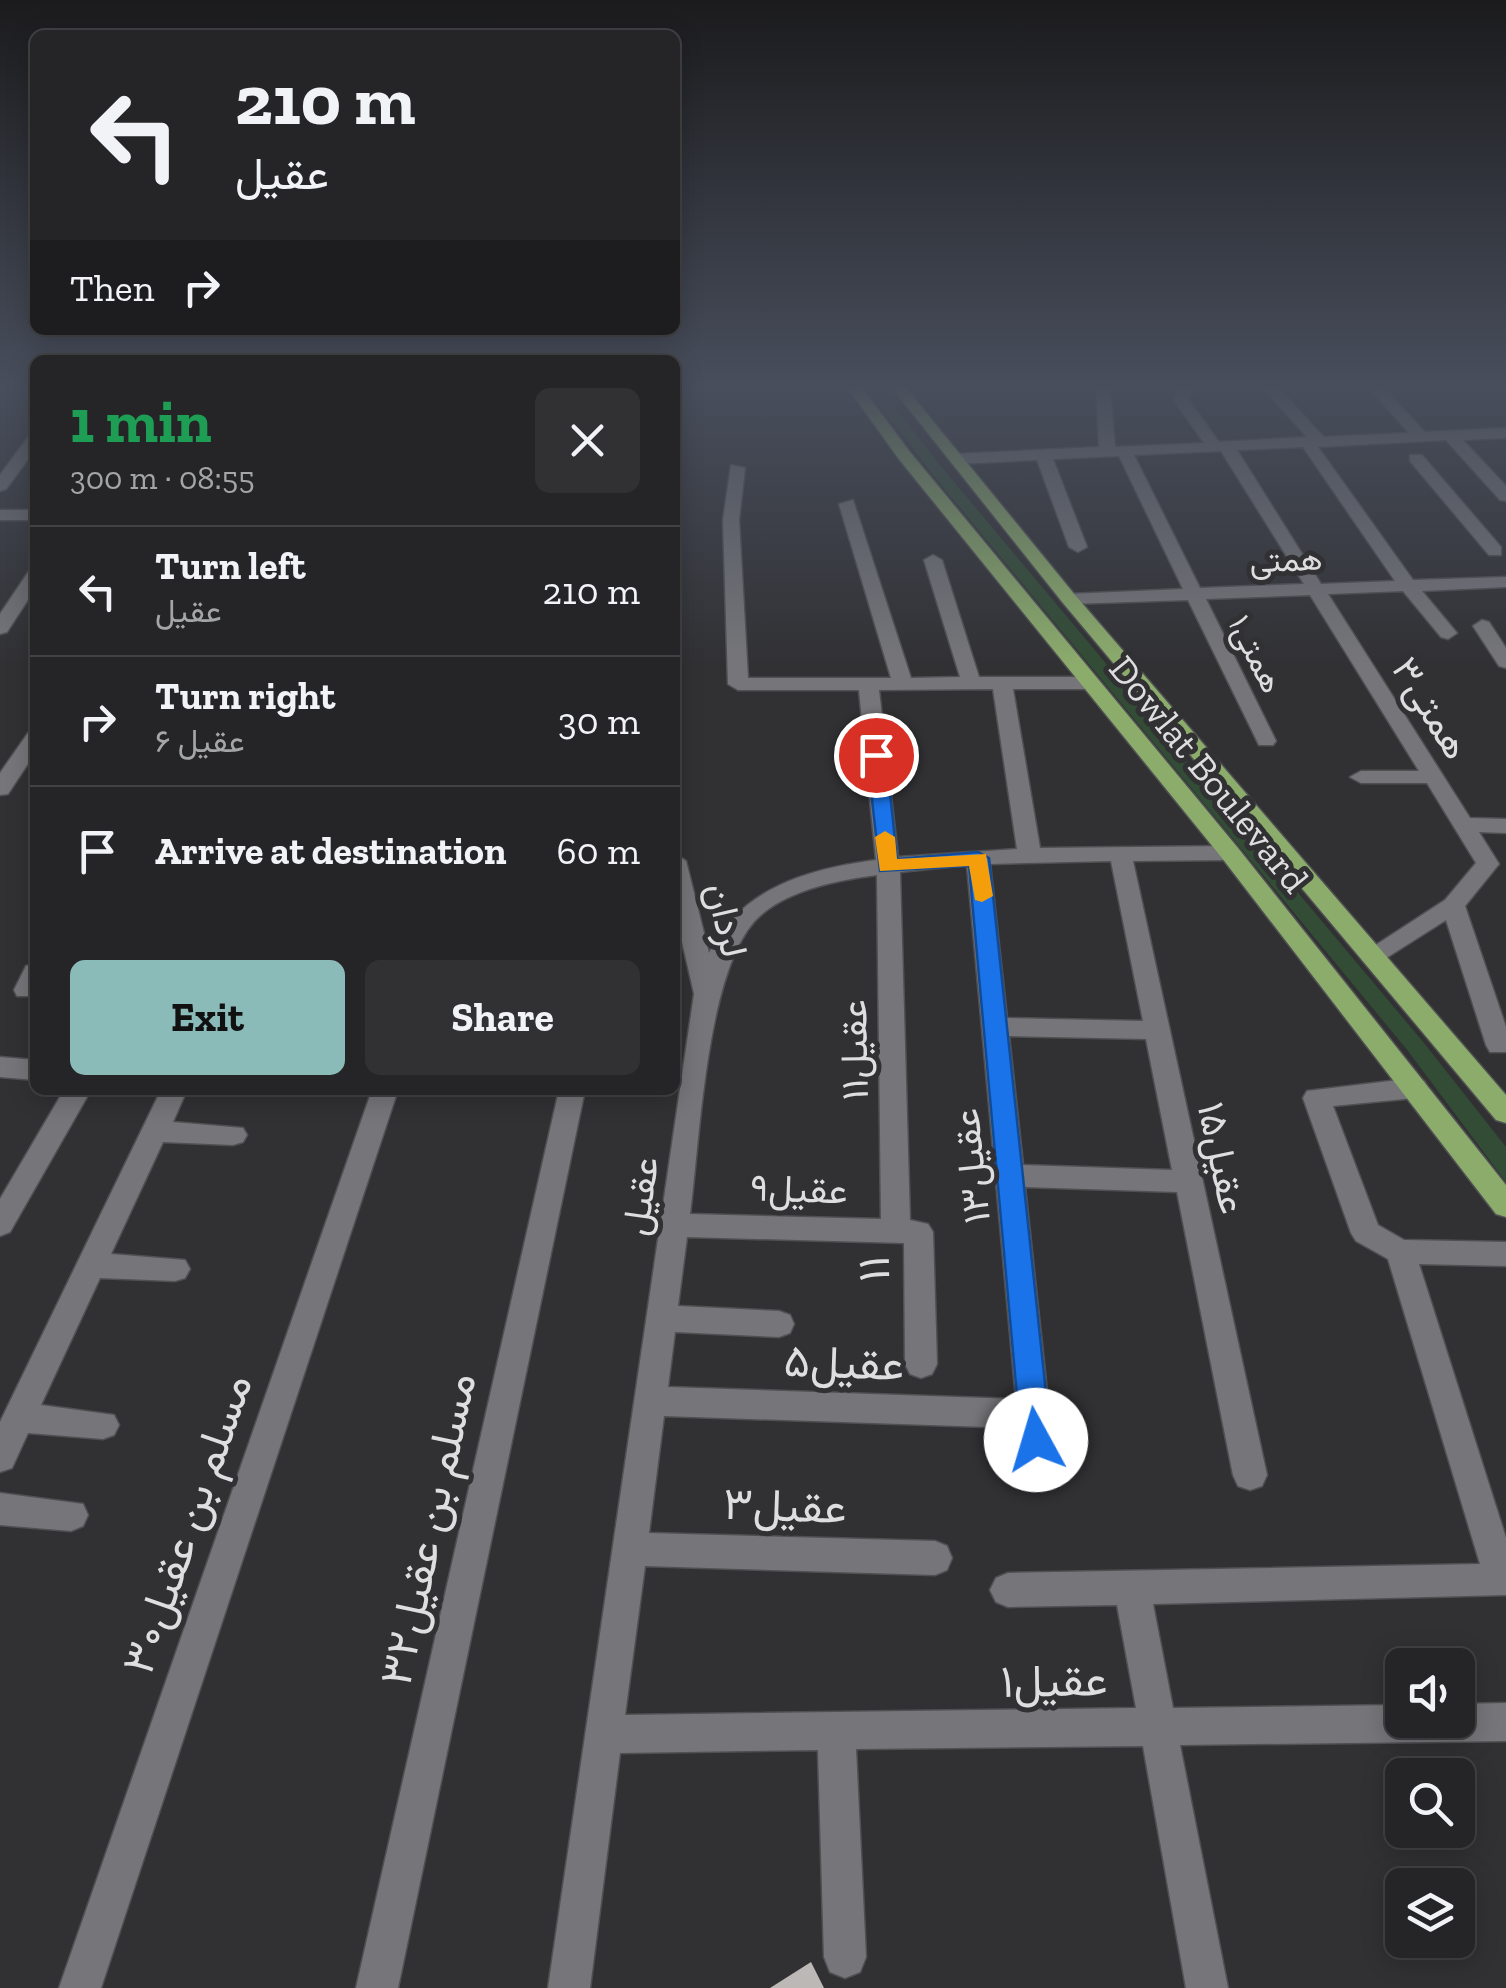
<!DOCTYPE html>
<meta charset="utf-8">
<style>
body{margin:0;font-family:"Zilla Slab",Vazirmatn,serif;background:#313133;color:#f1f3f6;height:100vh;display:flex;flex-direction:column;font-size:38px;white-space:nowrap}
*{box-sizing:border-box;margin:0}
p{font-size:32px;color:#a3a5a7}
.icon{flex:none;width:55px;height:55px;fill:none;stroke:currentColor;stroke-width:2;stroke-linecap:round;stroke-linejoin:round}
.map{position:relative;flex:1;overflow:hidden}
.drawer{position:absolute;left:30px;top:355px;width:650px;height:740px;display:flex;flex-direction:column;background:#252527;border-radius:15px;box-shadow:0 5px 25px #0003,0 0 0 2px #424244}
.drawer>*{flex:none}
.guide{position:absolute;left:30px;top:30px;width:650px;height:305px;border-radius:15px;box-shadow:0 5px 25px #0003,0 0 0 2px #424244;background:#252527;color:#f1f3f6;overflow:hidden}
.tools{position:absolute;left:1385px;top:1648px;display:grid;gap:20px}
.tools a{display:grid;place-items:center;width:90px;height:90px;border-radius:15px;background:#252527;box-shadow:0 5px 25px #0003,0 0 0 2px #424244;font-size:50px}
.pin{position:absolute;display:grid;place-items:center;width:85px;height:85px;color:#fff;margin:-42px;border:5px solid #fff;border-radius:50%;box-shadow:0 2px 10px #0007}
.me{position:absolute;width:110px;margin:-55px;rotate:354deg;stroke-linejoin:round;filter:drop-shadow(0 0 8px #0008)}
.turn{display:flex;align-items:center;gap:35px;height:210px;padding:0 40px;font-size:45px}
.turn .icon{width:130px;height:130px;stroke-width:2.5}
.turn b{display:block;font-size:70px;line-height:85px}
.then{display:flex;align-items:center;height:95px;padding:0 40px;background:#0003;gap:20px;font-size:38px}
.round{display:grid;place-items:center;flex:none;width:105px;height:105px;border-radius:15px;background:#313133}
.head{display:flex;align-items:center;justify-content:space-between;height:170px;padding:0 40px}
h1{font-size:60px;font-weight:700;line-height:75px;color:#1e9e55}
.primary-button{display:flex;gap:20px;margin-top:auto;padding:20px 40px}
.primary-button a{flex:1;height:115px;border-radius:15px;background:#8bbbb9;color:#111;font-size:40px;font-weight:700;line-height:115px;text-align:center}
.primary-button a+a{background:#313133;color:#f1f3f6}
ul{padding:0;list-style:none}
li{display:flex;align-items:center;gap:30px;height:130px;padding:0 40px;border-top:2px solid #424244}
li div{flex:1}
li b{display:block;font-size:38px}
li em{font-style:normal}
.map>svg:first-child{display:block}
</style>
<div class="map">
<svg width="1506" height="1988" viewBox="0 0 1506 1988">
<rect width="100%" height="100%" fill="#313134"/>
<polygon fill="#324c35" points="867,388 880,388 939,464 1424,1043 1506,1147 1506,1182 1408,1051 928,469"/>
<polygon fill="#bbb8b5" points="811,1962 824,1988 770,1988"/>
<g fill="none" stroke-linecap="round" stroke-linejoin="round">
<g stroke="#505053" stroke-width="3">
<g id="minor">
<path d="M1096,388H1110L1115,447L1204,443L1173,399L1180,388H1194L1188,399L1219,442L1307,437L1263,388H1278L1324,437L1409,433L1369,388H1384L1425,432L1506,428V438L1463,440L1506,486V501L1500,500L1446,440L1318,447L1413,580L1506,577V587L1422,591L1457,633L1448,639L1441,637L1403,591L1328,594L1470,818L1506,819V833L1479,832L1499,864L1465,906L1506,1027V1052H1490L1486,1045L1446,920L1383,960H1365L1362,954L1445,900L1476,863L1427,783H1361L1350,777L1361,771H1419L1310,595L1206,599L1276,741L1273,745H1259L1188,600L1069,604L1060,599L1069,594L1183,589L1119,456L1053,459L1087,547L1078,552L1069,547L1037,460L956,464L948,459L956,454L1099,447ZM1303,447L1395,581L1321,584L1237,450ZM1221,451L1304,584L1200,588L1134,455Z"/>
<polygon points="35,434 35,450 6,489 0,491 0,475 29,436"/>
<polygon points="1410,455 1422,455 1501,547 1501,555 1489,555 1410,461"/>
<path d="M731,465L745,468L739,520L748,678H891L839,504L853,500L911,678L960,677L924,560L933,555L942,560L979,677H1090L1100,683L1090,689H1013L1040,848L1230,846L1241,853L1230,860L1133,861L1267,1475L1262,1486L1250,1490L1238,1486L1233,1475L1177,1192L1025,1187L1055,1465L1051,1476L1039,1480L1027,1476L1019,1428L664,1416L649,1533L935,1541L947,1546L952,1558L947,1570L935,1575L645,1566L625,1715L1136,1708L1117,1605L1008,1607L996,1602L990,1590L996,1578L1008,1573L1480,1564L1388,1259L1356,1241L1351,1233L1303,1098L1307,1091L1415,1078L1424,1081L1428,1088L1424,1095L1415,1098L1333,1106L1378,1225L1404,1240L1506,1242V1266L1419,1264L1506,1538V1595L1153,1604L1173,1708L1402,1705V1720H1458V1704L1506,1703V1741L1180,1745L1228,1988H1186L1143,1746L856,1749L866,1957L860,1972L845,1978L830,1972L824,1957L818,1750L620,1753L590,1988H548L694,994L675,911V854L686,861L709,953C741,888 808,869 876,860L859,690H738L728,684L723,520ZM993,689L1017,849L898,857L879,690ZM1111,861L1143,1021L1007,1018L990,864ZM967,865L1016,1399L668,1387L675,1332L779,1337L790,1333L794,1324L790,1315L779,1311L678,1306L687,1237L904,1243L905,1364L910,1374L921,1378L932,1374L937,1364L933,1232L928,1224L910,1220L900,872ZM877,875L881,1219L690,1214C700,1141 706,960 762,914C792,889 839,880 877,875ZM1009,1036L1146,1039L1172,1170L1023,1165Z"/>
<rect x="0" y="510" width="35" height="10"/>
<polygon points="35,570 35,589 7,632 0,634 0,614 29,571"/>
<polygon points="1482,620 1489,622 1506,648 1506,668 1499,666 1473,626"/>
<polygon points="35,731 35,753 8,794 0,795 0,773 28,733"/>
<polygon points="35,964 35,996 17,996 14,990 26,966"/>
<polygon points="0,1057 35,1060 35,1080 0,1077"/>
<polygon points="64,1090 91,1090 10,1232 0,1236 0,1199"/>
<polygon points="161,1090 187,1090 173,1122 243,1128 247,1135 243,1142 233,1145 163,1142 111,1254 185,1260 190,1269 185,1278 175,1281 100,1278 41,1405 114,1415 119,1425 114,1435 103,1439 28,1433 12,1468 0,1472 0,1422"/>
<polygon points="372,1090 398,1090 101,1988 59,1988"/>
<polygon points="559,1090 585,1090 398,1988 356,1988"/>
<polygon points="0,1493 83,1504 88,1515 83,1526 71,1531 0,1525"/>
</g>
</g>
<g stroke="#505053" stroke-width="3">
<g id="major">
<polygon points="848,388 862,388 910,452 1238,848 1506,1185 1506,1217 1496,1214 1222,858 898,458"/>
<polygon points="892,388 906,388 1075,595 1506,1095 1506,1123 1496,1120 1063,603"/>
</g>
</g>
<use href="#minor" fill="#76767a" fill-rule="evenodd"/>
<use href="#major" fill="#8cac6c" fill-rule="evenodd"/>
</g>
<linearGradient id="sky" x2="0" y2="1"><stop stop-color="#1b1b1d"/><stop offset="0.58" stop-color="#484e5c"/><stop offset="1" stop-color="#484e5c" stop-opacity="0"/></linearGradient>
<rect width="1506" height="666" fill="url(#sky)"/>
<polygon fill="#1a73e8" stroke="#114b97" stroke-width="2.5" points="876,750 886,755 897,859 978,852 989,858 1051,1440 1047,1449 1036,1453 1026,1449 1021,1440 969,866 880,871 867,755"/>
<polygon fill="#f59e0b" points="885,831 895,837 897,859 986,854 993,896 982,902 975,900 969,866 880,871 875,837"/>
<g text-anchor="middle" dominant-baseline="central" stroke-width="10" stroke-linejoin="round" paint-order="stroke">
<g font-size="32" fill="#dedee0" stroke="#313134">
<text transform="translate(1286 560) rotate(-2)">همتی</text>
<text transform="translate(1256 654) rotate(63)">۱همتی</text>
</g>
<g font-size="38" fill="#dedee0" stroke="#313134">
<text transform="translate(1431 708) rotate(58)">۳همتی</text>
<text transform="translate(1209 774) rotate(51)">Dowlat Boulevard</text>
<text transform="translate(727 920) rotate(77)">لردان</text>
<text transform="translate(854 1050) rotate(-91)">عقیل۱۱</text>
<text transform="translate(1222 1158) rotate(78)">عقیل۱۵</text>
<text transform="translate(971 1166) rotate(-96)">عقیل۱۳</text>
<text transform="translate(799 1189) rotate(2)">عقیل۹</text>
<text transform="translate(640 1196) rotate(-82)">عقیل</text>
</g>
<g font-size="45" fill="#dedee0" stroke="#313134">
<text transform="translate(874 1269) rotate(-91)">۱۱</text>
<text transform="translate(844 1363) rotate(2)">عقیل۵</text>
<text transform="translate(785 1506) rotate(2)">عقیل۳</text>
<text transform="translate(187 1524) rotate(-71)">مسلم بن عقیل۳۰</text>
<text transform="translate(428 1529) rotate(-78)">مسلم بن عقیل۳۲</text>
<text transform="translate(1054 1681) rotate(-1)">عقیل۱</text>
</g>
</g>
</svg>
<div class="tools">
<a><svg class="icon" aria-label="sound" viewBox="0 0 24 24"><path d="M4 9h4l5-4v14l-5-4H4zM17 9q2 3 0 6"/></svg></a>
<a><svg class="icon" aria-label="search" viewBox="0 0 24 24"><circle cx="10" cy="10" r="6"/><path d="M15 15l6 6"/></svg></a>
<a><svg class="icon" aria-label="layers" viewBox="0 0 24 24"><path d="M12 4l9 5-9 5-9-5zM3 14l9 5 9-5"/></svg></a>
</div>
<div class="pin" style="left:876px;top:755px;background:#d93025"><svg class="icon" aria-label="arrive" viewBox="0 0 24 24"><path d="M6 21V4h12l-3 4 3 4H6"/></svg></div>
<svg class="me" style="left:1036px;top:1440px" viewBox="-20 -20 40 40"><circle r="19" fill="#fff"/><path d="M0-13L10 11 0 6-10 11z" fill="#1a73e8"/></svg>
<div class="guide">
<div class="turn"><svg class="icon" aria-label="left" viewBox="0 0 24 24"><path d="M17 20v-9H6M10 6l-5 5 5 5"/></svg><div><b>210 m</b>عقیل</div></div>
<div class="then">Then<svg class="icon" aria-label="right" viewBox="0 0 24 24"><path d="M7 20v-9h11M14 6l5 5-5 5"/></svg></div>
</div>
<section class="drawer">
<div class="head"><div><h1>1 min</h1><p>300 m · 08:55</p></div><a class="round"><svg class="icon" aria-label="close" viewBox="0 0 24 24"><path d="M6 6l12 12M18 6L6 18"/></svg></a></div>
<ul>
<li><svg class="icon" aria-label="left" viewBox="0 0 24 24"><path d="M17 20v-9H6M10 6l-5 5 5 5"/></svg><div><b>Turn left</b><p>عقیل</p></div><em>210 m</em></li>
<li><svg class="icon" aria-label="right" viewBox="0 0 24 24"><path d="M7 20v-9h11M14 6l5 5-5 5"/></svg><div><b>Turn right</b><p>عقیل ۶</p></div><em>30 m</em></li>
<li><svg class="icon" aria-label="arrive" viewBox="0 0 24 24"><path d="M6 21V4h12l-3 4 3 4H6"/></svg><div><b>Arrive at destination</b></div><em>60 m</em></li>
</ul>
<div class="primary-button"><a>Exit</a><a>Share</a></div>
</section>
</div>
